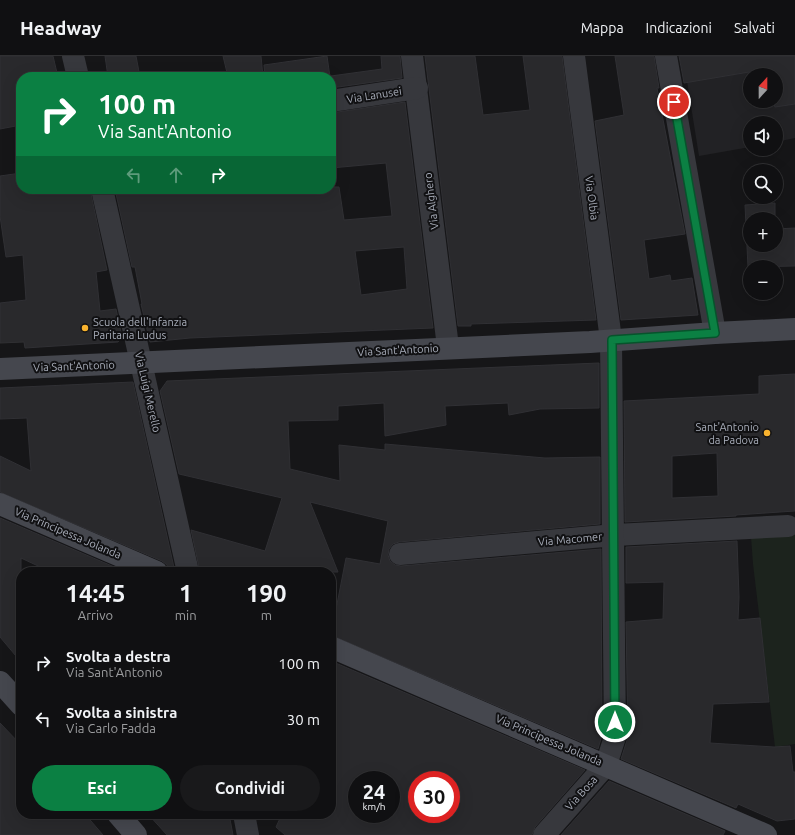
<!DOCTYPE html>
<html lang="it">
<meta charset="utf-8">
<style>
body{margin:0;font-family:Ubuntu,sans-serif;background:#19191b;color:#f1f3f6;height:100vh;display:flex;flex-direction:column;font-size:15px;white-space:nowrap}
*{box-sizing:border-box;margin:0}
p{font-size:13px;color:#9c9d9f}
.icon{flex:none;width:22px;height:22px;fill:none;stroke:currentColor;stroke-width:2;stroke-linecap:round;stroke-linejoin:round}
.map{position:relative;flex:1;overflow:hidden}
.panel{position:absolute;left:16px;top:511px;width:320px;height:252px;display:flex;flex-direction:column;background:#101012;border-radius:16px;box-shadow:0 4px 16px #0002,0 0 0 1px #303032}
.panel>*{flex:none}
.hud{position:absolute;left:16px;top:16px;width:320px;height:122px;border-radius:16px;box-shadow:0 4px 16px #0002,0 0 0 1px #303032;background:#0b8043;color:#fff;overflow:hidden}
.needle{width:26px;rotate:21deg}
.tools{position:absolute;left:743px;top:12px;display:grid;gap:8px}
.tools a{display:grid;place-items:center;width:40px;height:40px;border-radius:50%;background:#101012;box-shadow:0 4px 16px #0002,0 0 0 1px #303032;font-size:20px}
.speed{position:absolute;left:348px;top:715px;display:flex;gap:8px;font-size:20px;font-weight:700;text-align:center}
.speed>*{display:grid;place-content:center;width:52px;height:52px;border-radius:50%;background:#101012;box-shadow:0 4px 16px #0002,0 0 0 1px #303032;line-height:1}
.speed small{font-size:10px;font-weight:400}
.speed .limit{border:6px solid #d22;background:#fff;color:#111}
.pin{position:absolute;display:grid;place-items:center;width:34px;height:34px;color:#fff;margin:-17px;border:2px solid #fff;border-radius:50%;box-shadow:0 1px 4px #0007}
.me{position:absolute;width:44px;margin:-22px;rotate:0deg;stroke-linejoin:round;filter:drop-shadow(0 0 3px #0008)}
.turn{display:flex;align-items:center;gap:14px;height:84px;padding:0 16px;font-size:18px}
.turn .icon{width:52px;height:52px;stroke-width:2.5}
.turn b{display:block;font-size:28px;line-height:34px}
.lanes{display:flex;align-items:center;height:38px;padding:0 16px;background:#0003;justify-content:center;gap:20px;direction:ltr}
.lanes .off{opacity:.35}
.eta{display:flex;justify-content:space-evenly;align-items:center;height:68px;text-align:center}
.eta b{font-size:24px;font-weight:700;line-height:28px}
.action{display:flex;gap:8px;margin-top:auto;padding:8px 16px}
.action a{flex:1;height:46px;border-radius:24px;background:#0b8043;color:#fff;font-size:16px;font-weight:700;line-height:46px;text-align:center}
.action a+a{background:#19191b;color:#f1f3f6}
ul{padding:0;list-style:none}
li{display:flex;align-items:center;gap:12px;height:56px;padding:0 16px}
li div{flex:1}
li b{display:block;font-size:15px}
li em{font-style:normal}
header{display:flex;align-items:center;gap:24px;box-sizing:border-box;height:56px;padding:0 20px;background:#101012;border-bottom:1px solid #303032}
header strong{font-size:19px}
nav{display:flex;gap:22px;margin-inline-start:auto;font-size:14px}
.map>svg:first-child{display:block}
</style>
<header>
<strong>Headway</strong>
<nav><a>Mappa</a><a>Indicazioni</a><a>Salvati</a></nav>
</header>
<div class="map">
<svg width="795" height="779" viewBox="0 0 795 779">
<rect width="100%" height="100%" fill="#161618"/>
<path fill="#222225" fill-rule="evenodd" d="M683,0H795V82L776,86V67H750V91L699,100ZM750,19H776V45H750Z"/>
<polygon fill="#1c231d" points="795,475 795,688 775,691 753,508 751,481"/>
<g fill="#29292c" stroke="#303034" fill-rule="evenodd">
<polygon points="0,0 53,0 58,21 21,21 21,69 0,73"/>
<polygon points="105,0 136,0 140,21 108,21"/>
<polygon points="223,0 261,0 263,21 228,21"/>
<polygon points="327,0 330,21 265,21 264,9"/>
<polygon points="381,0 400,0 402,22 331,32 331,20 382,13"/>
<polygon points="425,0 475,0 483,59 530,54 523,0 562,0 596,264 471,268 471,270 458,270"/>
<polygon points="615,0 654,0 659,32 657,32 685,178 644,184 649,223 670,219 671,225 692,222 698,259 621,264 595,65 624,59"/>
<polygon points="679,0 795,0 795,48 775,51 773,45 776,45 776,19 768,19 767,13 684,27"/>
<path d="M405,46L433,272L190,282L150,286L141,248H142L135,211H132L115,133H225V136L256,133H331V131H339L344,164L392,160L386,107L331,112V57ZM404,191L407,233L361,239L355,195Z"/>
<polygon points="21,117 21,133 90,133 107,214 96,216 100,255 116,253 122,281 118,286 25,292 24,286 0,287 0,247 26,244 23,199 6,201 0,160 0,120"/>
<polygon points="775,147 775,163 750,163 750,189 776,189 776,173 795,172 795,210 748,211 745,149"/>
<polygon points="599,307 599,352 540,353 509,359 508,347 445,350 446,369 385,380 384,347 338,350 338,364 288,365 290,413 340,425 339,389 385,394 385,388 545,402 600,401 600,468 399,486 393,488 389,493 388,499 390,505 395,509 401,510 601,493 602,679 598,693 331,579 346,502 380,508 388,465 310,446 338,516 200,516 191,474 265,495 282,442 179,418 160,335 167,325"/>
<path d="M795,318V455L736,459V460L625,466L624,345L759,338V320ZM717,397L718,440L672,442V400Z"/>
<polygon points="133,326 175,516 169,516 167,509 162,505 0,436 0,400 31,415 27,362 0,363 0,332"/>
<polygon points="0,462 126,516 51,516 21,502 21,606 0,581"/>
<polygon points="737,485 739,541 738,564 760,562 769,646 713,648 710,687 774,691 790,690 793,716 795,716 795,763 777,765 738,748 736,752 621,703 628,681 626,566 663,563 664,526 626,527 626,491"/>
<path d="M331,605L585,714L535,771L532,779H285L276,771L282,758H331ZM357,724H391V758H357ZM417,724H451V758H417Z"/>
<polygon points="0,667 21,689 21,758 85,758 103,779 0,779"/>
<polygon points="609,725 725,775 723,779 561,779"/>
<polygon points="148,758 229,758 233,779 167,779"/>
</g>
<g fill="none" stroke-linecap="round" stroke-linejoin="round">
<g stroke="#37383d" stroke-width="22">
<polyline points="73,0 78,21"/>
<polyline points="412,0 448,291"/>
<polyline points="666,0 715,277"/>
<polyline points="331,45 417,32"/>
<polyline points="102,133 188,516"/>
<polyline points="400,498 615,479 788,470"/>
<polyline points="244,758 248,779"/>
<polyline points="544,779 606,709 615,681 611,284 574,0"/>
</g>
<g stroke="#45474e" stroke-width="22">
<polyline points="0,313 590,286 715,277 795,273"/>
<polyline points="0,448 157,516"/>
<polyline points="331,591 766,779"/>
<polyline points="0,626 21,649"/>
<polyline points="118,758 136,779"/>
</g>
</g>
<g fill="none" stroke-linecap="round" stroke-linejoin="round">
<g stroke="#07532c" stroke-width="10">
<polyline id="route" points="615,666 612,284 715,277 674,46"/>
</g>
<use href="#route" stroke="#0b8043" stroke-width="7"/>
</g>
<g fill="#f8b22e" stroke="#111113" stroke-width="1.5">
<circle cx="85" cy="272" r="4"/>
<circle cx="767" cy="377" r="4"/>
</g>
<g text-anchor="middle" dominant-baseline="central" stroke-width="4" stroke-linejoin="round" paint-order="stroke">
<g font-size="11" fill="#a8adb9" stroke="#111113">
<text transform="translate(374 39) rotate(-9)">Via Lanusei</text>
<text transform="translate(592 142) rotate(82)">Via Olbia</text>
<text transform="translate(431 145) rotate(-97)">Via Alghero</text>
<text transform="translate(398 294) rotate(-3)">Via Sant'Antonio</text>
<text transform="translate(74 310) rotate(-2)">Via Sant'Antonio</text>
<text transform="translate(148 336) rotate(77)">Via Luigi Merello</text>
<text transform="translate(68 477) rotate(23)">Via Principessa Jolanda</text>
<text transform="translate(570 483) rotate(-5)">Via Macomer</text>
<text transform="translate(549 684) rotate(23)">Via Principessa Jolanda</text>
<text transform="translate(581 737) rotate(-48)">Via Bosa</text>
</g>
<g font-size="11" fill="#a8adb9" stroke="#111113" text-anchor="start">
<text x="93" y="266">Scuola dell'Infanzia<tspan x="93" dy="13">Paritaria Ludus</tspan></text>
<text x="759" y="371" text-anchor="end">Sant'Antonio<tspan x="759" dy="13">da Padova</tspan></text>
</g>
</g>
</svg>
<div class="tools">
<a><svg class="needle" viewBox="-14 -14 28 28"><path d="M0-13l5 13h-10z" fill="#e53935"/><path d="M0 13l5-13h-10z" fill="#9c9d9f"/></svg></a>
<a><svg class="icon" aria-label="sound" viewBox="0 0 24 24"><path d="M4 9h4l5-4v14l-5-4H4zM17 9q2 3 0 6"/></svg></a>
<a><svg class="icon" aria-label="search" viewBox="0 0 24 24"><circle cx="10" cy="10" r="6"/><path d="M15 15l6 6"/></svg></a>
<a>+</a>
<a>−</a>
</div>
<div class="speed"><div>24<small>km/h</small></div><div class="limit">30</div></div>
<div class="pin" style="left:674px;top:46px;background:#d93025"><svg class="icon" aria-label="arrive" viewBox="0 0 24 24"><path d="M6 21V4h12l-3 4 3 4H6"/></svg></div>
<svg class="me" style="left:615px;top:666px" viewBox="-20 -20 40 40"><circle r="17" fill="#0b8043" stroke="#fff" stroke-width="3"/><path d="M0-11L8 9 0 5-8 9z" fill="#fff"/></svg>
<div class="hud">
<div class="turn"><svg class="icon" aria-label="right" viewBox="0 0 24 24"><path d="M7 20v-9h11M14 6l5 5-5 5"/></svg><div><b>100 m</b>Via Sant'Antonio</div></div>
<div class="lanes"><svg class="icon off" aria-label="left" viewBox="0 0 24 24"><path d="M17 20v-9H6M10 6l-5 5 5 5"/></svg><svg class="icon off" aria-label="ahead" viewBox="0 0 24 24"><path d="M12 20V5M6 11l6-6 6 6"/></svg><svg class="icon" aria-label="right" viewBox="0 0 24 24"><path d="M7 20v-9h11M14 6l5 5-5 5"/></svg></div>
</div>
<section class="panel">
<div class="eta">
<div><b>14:45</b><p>Arrivo</p></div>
<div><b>1</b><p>min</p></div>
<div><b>190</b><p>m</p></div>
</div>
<ul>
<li><svg class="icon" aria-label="right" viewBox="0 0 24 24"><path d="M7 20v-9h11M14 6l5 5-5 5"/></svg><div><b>Svolta a destra</b><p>Via Sant'Antonio</p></div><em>100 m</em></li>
<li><svg class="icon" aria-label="left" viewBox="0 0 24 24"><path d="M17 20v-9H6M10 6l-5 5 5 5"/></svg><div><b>Svolta a sinistra</b><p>Via Carlo Fadda</p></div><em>30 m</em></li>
</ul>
<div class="action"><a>Esci</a><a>Condividi</a></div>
</section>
</div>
